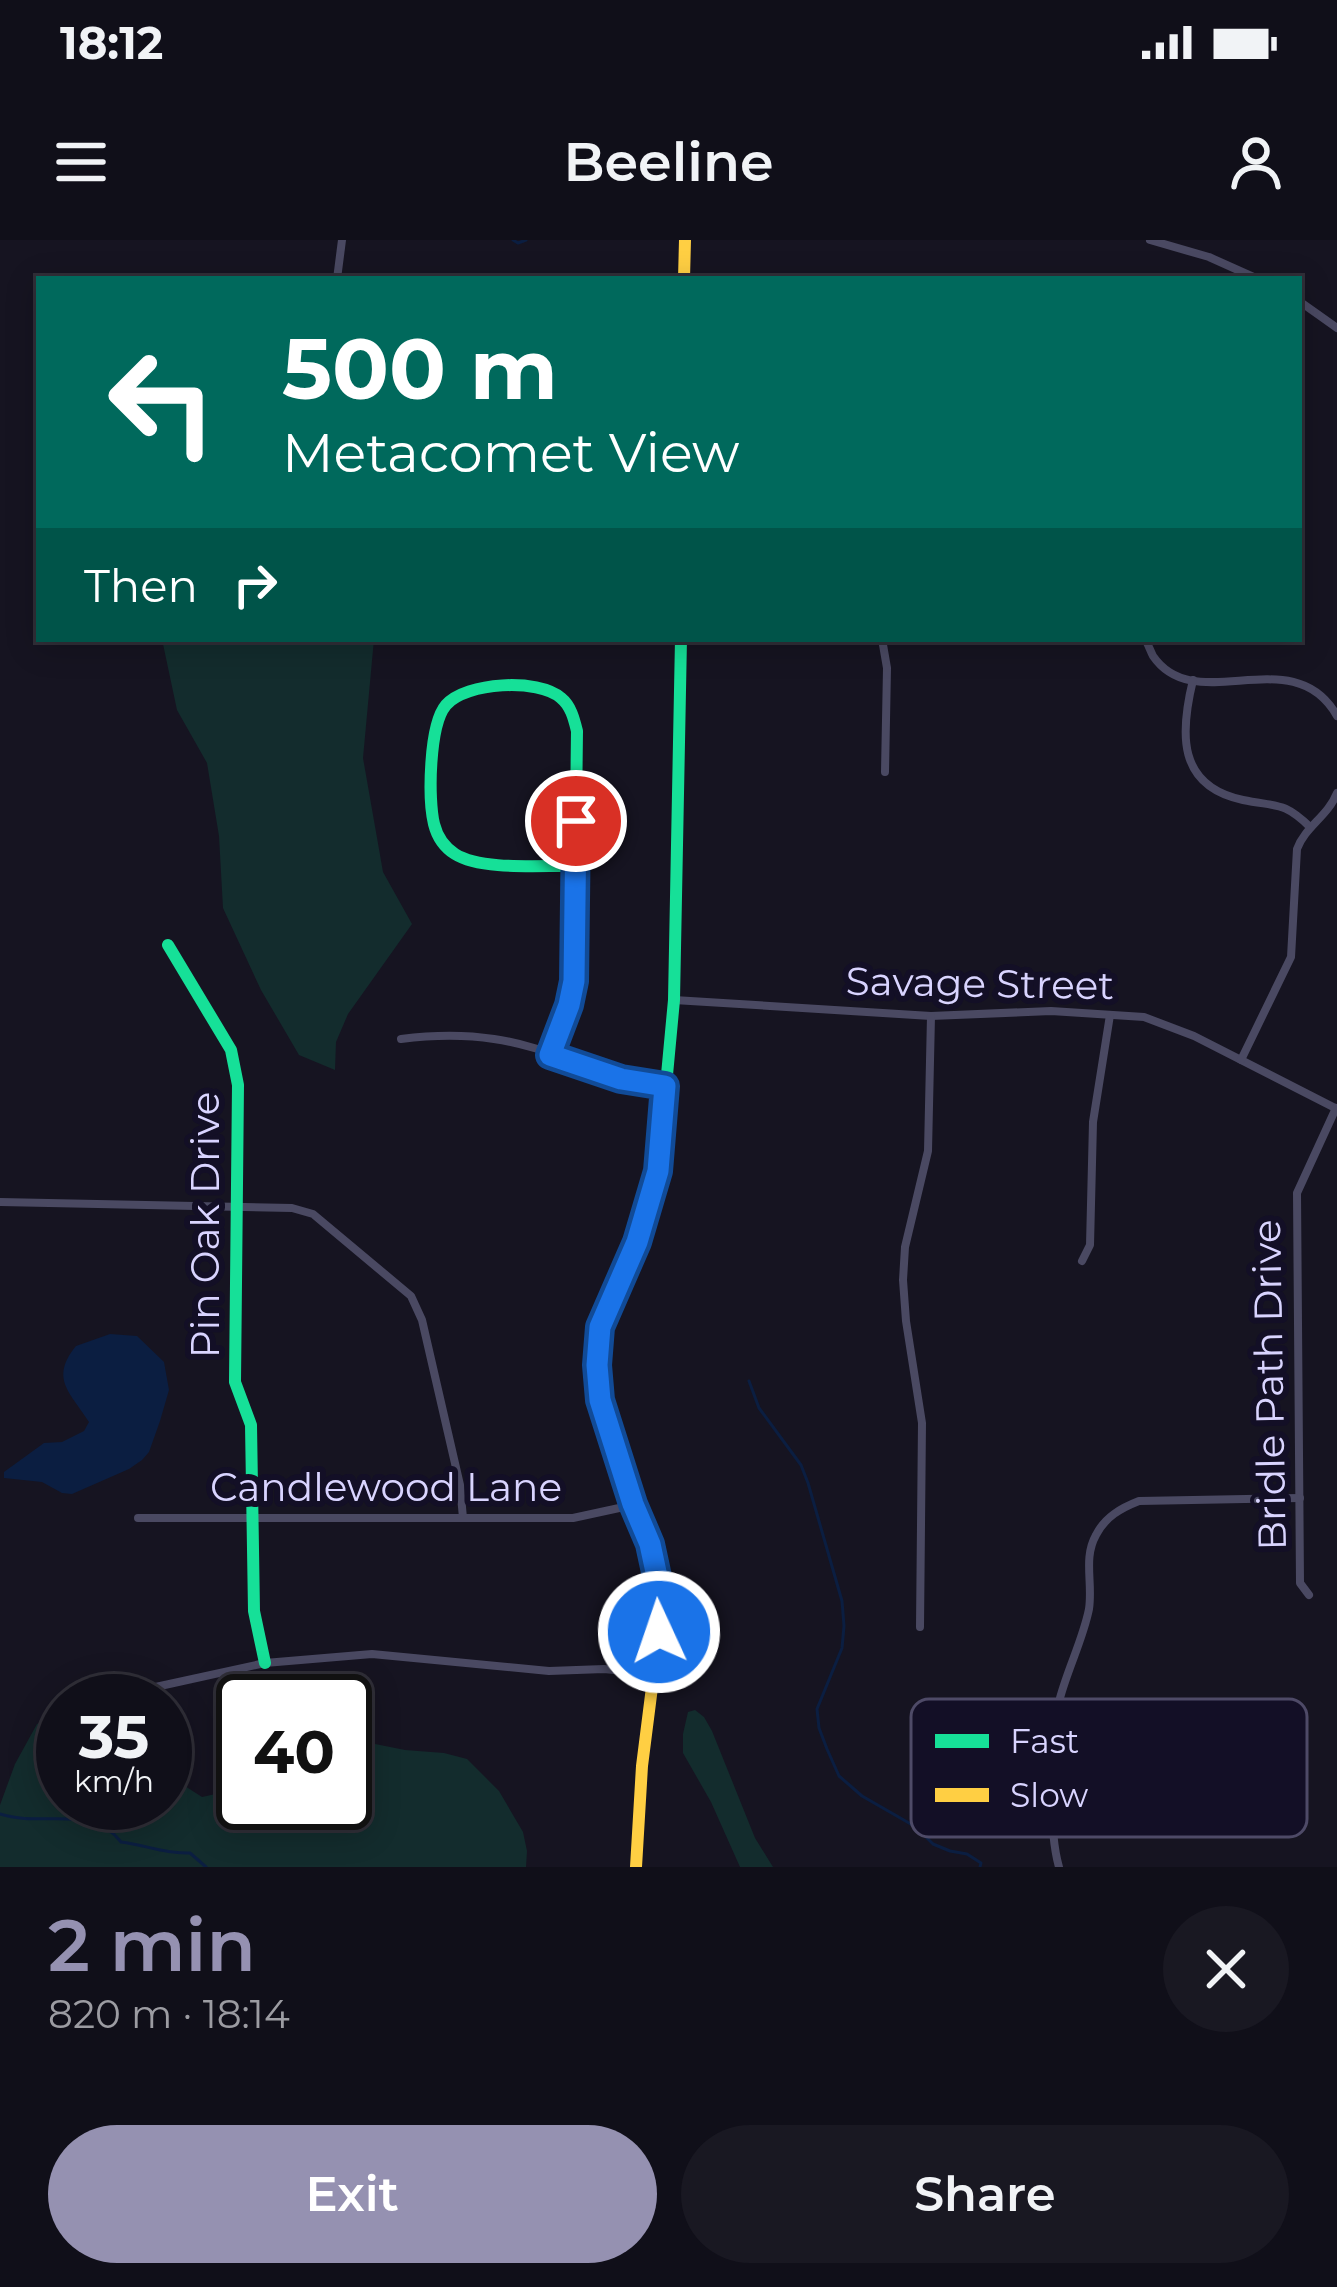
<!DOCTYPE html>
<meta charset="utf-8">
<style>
body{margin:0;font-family:Montserrat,sans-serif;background:#191822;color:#f1f3f6;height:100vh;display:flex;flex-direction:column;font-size:45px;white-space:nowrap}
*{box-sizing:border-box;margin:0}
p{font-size:39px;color:#9c9ca2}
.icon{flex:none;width:66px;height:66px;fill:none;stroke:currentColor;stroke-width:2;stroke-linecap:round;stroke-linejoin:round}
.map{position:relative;height:1627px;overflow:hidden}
.details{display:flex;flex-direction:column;background:#100f19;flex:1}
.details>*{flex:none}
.top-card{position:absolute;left:36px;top:36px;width:1266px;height:366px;border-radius:0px;box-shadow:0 6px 30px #0003,0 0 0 3px #302f38;background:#00695c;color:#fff;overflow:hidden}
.speed{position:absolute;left:36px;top:1434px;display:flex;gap:24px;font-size:60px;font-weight:700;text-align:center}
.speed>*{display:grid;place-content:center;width:156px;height:156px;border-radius:50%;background:#100f19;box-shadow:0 6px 30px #0003,0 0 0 3px #302f38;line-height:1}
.speed small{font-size:30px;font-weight:400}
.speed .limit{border:6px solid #111;border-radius:18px;background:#fff;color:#111}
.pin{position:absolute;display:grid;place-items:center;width:102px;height:102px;color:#fff;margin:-51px;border:6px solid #fff;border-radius:50%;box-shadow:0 3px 12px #0007}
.me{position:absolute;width:132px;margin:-66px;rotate:357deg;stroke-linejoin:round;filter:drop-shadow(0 0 9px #0008)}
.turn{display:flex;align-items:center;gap:42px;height:252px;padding:0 48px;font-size:54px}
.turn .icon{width:156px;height:156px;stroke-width:2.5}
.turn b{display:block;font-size:84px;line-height:102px}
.then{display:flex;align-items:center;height:114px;padding:0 48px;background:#0003;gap:24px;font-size:45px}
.round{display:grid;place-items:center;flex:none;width:126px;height:126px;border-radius:63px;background:#191822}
.summary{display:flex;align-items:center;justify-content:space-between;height:204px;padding:0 48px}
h1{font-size:72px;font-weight:600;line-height:90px;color:#9591b1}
.primary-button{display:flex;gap:24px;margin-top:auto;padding:24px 48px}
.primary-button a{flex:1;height:138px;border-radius:72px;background:#9591b1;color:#fff;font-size:48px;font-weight:600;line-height:138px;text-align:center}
.primary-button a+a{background:#191822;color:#f1f3f6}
.status{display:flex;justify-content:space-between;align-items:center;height:84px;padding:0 60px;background:#100f19;direction:ltr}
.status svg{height:33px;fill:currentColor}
header{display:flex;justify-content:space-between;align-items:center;height:156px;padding:0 48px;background:#100f19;font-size:54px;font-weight:600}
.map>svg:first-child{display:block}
</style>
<div class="status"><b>18:12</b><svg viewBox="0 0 49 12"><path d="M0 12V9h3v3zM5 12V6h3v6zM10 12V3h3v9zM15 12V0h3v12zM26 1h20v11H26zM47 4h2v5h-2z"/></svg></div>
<header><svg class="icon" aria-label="menu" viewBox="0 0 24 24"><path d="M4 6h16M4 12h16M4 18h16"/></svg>Beeline<svg class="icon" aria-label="person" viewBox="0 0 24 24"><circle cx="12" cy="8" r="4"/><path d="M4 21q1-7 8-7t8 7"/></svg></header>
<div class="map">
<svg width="1337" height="1627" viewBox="0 0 1337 1627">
<rect width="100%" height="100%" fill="#161421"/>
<g fill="#132c2d">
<polygon points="165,399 374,399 363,518 383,632 412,684 348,774 336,802 335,830 299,815 261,750 223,668 219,596 207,523 177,470 163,404"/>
<polygon points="695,1470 704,1477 712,1491 755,1598 773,1627 740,1627 711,1562 683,1513 683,1494 688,1472"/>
<polygon points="51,1479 63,1479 63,1563 165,1563 165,1520 174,1539 202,1557 243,1548 243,1563 345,1563 345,1499 350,1499 405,1510 444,1513 467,1519 499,1551 523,1592 527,1611 526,1627 0,1627 0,1565 15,1524 37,1484"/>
</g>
<path fill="#0b1e41" d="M110,1094L137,1096L164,1122L169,1150L160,1181L149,1212L142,1220L129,1229L72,1254L62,1253L42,1242L4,1238V1232L44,1203L62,1202L84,1191L89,1182C71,1153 49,1139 76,1106Z"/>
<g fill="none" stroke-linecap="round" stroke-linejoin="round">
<g stroke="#0b1e41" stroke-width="3">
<polyline points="513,0 518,3 526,0"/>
<polyline points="749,1141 759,1168 801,1225 808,1243 842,1361 844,1386 842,1408 817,1469 819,1488 827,1509 839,1536 862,1556 916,1587 933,1604 950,1611 967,1614 981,1623 980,1627"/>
<path d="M0,1574C42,1588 91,1563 121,1602C146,1605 165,1614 190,1613L206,1627"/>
</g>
<g stroke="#4a4962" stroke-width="8">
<polyline points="1150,0 1209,17 1258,39"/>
<polyline points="337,39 342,0"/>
<polyline points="1299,61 1337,88"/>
<polyline points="882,399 887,428 885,532"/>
<path d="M1145,399C1148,404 1150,410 1153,416C1196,479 1293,398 1337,476"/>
<path d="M1193,440C1180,493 1177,546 1243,560C1277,567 1283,561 1310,587"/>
<polyline points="674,760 931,776 1051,771 1144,777 1194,796 1337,869"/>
<path d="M401,799C432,795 462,794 494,799C552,807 604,839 665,846"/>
<path d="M1241,820L1291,717L1297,609C1305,587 1328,576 1337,553"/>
<polyline points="0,962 292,968 313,974 411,1056 422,1080 460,1245 463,1278"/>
<polyline points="1082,1021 1090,1005 1093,882 1110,775"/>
<polyline points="138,1278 573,1278 633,1265"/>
<polyline points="1309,1355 1300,1343 1297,953 1336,868"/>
<polyline points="920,1387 922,1183 906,1081 903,1040 905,1007 928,911 931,776"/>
<polyline points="137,1444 151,1448 265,1423 372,1414 549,1431 604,1429 654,1434"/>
<path d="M1059,1627C1048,1589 1050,1497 1060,1458C1068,1428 1083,1399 1089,1369C1093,1343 1083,1318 1096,1295C1105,1277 1121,1268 1139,1261L1300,1258"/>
</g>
<g stroke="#16e098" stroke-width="12">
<polyline points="168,705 231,810 238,845 235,1142 251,1185 254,1371 265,1423"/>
<path d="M550,815L569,765L574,741L577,491C574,479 571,466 561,458C538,438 466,442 446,465C429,485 428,559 434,584C437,596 444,607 455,614C482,631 543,625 575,626"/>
<polyline points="653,949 658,931 674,760 681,399"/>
</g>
<g stroke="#ffcf43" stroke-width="12">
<polyline points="684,39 685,0"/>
<polyline points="636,1627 642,1526 659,1392 659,1346 650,1304 633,1265 600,1160 597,1125 600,1087 637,1002 653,949"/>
</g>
</g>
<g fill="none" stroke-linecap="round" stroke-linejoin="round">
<g stroke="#114b97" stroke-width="30">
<polyline id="route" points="576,581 574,741 569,765 550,815 621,839 665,846 658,931 637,1002 600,1087 597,1125 600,1160 633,1264 650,1304 659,1346 659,1392"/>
</g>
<use href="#route" stroke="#1a73e8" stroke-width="21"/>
</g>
<g text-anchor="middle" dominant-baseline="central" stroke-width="12" stroke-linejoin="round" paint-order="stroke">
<g font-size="39" fill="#d9d4ff" stroke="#130f26">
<text transform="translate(980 743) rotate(1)">Savage Street</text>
<text transform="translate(205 985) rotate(-90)">Pin Oak Drive</text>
<text transform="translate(1269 1145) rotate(-91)">Bridle Path Drive</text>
<text x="386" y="1247">Candlewood Lane</text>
</g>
</g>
<rect x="911" y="1459" width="396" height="138" rx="18" fill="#130f26" stroke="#4e4a67" stroke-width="3"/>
<rect x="935" y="1494" width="54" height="14" fill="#16e098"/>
<rect x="935" y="1548" width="54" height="14" fill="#ffcf43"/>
<g font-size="33" fill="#d9d4ff">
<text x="1010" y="1513">Fast</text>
<text x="1010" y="1567">Slow</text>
</g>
</svg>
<div class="speed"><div>35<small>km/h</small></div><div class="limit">40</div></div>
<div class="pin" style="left:576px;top:581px;background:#d93025"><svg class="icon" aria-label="arrive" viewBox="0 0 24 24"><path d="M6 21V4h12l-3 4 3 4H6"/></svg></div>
<svg class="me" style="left:659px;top:1392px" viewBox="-20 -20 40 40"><circle r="17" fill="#1a73e8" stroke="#fff" stroke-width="3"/><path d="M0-11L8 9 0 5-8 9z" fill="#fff"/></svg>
<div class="top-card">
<div class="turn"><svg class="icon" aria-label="left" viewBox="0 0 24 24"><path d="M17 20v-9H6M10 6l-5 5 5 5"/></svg><div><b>500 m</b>Metacomet View</div></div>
<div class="then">Then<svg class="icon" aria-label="right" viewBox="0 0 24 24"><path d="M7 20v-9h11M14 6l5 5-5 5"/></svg></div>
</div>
</div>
<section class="details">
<div class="summary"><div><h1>2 min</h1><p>820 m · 18:14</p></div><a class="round"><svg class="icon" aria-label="close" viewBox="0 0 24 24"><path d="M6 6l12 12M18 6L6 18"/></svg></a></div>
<div class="primary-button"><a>Exit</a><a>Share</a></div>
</section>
